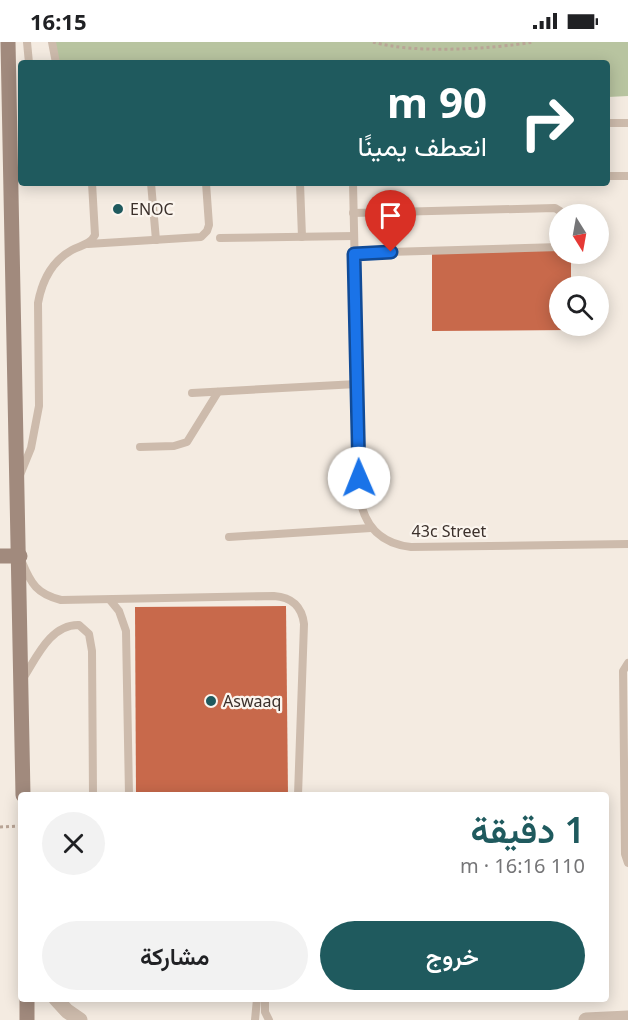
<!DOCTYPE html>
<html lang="ar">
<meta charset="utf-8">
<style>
body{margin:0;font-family:"Noto Sans",Vazirmatn,sans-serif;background:#f2f2f2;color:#202124;direction:rtl;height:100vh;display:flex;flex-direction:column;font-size:22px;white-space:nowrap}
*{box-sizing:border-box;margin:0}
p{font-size:20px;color:#757577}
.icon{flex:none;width:33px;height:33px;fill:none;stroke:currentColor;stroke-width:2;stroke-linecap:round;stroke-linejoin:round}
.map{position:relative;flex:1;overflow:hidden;direction:ltr}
.drawer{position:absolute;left:18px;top:750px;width:591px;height:210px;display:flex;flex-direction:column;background:#fff;border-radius:6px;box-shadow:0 3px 15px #0003;direction:rtl}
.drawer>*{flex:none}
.banner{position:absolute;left:18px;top:18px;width:592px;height:126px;border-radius:6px;box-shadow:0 3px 15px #0003;direction:rtl;background:#1f5a5e;color:#fff;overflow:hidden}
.needle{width:39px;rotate:169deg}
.tools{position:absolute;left:549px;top:162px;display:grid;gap:12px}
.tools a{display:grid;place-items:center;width:60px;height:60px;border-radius:50%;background:#fff;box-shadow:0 3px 15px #0003;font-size:30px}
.pin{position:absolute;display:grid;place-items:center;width:51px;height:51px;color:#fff;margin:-62px -26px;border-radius:50% 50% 50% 0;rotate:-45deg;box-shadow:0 0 6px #0007}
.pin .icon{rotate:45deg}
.me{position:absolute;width:66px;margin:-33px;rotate:359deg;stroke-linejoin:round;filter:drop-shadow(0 0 4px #0008)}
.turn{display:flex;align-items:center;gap:21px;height:126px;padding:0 24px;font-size:27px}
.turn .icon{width:78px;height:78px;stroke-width:2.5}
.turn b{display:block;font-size:42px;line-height:51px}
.round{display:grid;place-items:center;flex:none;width:63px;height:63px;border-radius:32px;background:#f2f2f2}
.head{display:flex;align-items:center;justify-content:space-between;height:102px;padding:0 24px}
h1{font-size:36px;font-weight:600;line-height:45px;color:#1f5a5e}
.primary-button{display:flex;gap:12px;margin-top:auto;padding:12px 24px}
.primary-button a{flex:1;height:69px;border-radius:36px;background:#1f5a5e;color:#fff;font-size:24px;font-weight:600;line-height:69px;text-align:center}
.primary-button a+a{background:#f2f2f2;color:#202124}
.status{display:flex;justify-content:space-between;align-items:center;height:42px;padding:0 30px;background:#fff;direction:ltr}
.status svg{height:16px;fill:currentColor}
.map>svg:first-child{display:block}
</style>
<div class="status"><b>16:15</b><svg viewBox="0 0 49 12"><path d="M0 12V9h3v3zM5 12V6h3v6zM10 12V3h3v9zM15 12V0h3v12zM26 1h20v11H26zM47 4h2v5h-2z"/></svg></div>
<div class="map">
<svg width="628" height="978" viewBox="0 0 628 978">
<rect width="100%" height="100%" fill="#f4ebe1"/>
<polygon fill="#b8c4a0" points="55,0 628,0 628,54 608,55 608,21 56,21"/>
<g fill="#c8694b">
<polygon points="560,208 560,212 571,212 571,244 560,244 560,284 572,284 572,288 432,289 432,209"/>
<polygon points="286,564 288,753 136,753 135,565"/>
</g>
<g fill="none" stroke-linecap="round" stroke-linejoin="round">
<g stroke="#b9a596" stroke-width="3" stroke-dasharray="3 3" stroke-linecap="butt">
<path d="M373,0C414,12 491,7 534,0"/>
<polyline points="0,785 21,784"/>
</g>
<g stroke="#cdbbac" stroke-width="8">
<polyline points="27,0 29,21"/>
<polyline points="52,0 56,21"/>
<polyline points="608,81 628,81"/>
<polyline points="608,134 628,134"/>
<polyline points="151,141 156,198"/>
<polyline points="300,141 302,195"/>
<path d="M353,141L360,457C365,485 382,502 411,505L628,502"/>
<polyline points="353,171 555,166 560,169 562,172"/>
<polyline points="220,196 354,194"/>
<polyline points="88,202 201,195 207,189 209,183 206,141"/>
<polyline points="354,211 560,205"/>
<polyline points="192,351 357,342"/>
<polyline points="140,405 174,404 187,400 218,350"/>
<path d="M20,433L31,406L39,364L38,261C42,239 52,219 72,208C81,203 90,203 95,193L92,141"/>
<polyline points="229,495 371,486"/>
<path d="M22,520C31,542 37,552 61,558L274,554C292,555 302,565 304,582L298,753"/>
<polyline points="110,558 119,569 126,589 129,753"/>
<polyline points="628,621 623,629 625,812 628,821"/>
<path d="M22,638C36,617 50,582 79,583L89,592L92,609L93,753"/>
<polyline points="265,957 265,970 269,978"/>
<polyline points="255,978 257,957"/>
</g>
<g stroke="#cdbbac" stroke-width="15">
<polyline points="56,957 67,969 80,978"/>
<polyline points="586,978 628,976"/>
</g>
<g stroke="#a18a7d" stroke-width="15">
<polyline points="8,0 23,753"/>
<polyline points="0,514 20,514"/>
<polyline points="27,978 27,957"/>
</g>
</g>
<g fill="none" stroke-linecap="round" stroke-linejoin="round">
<g stroke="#114b97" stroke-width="15">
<polyline id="route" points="359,436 354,212 391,210"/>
</g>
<use href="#route" stroke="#1a73e8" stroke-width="10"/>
</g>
<g fill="#1f5a5e" stroke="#fbf5ee" stroke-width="2">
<circle cx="118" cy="167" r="6"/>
<circle cx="211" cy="659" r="6"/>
</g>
<g text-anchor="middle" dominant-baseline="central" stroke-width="4.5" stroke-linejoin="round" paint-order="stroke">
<g font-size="16" fill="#3b302b" stroke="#fbf5ee" text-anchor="start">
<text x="130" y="167">ENOC</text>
<text x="223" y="659">Aswaaq</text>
</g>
<g font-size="16" fill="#3b302b" stroke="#fbf5ee">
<text x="449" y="489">43c Street</text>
</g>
</g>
</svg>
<div class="tools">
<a><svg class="needle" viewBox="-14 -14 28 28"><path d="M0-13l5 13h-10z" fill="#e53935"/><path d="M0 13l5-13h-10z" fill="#757577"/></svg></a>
<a><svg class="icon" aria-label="search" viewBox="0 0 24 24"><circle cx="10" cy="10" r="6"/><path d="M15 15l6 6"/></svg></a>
</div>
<div class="pin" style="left:391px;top:210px;background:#d93025"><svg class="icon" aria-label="arrive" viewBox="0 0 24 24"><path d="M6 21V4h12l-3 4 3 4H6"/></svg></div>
<svg class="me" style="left:359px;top:436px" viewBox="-20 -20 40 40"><circle r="19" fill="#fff"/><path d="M0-13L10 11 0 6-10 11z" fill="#1a73e8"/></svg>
<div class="banner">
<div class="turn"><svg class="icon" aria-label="right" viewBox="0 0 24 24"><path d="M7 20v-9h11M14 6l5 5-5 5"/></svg><div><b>90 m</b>انعطف يمينًا</div></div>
</div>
<section class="drawer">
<div class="head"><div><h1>1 دقيقة</h1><p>110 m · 16:16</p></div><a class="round"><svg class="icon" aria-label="close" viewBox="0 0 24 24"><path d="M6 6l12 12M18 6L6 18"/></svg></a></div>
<div class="primary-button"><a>خروج</a><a>مشاركة</a></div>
</section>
</div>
